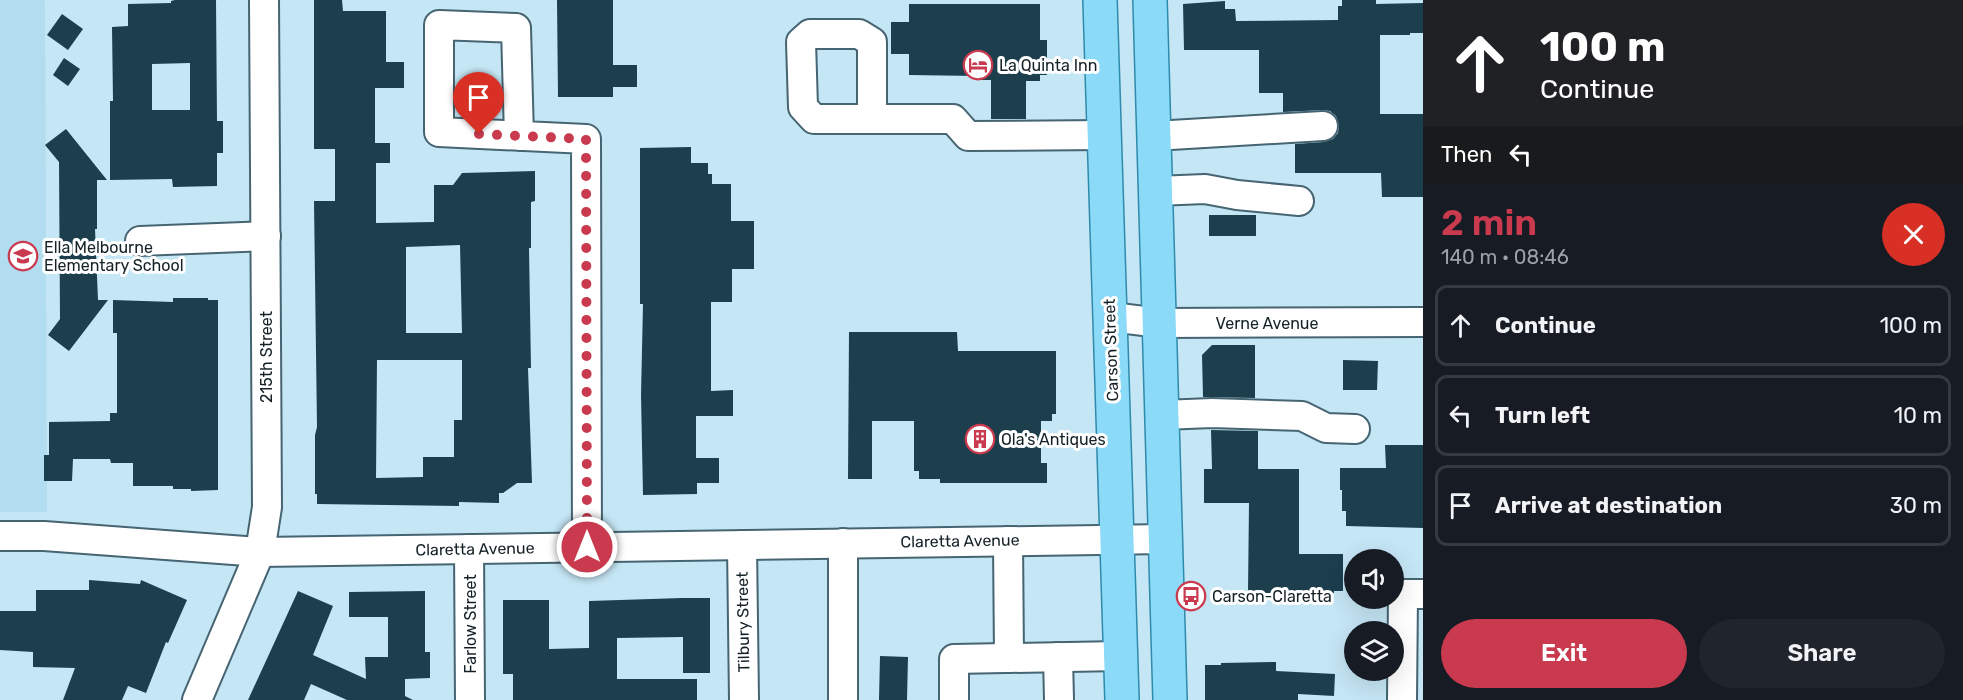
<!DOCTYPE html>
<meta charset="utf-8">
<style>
body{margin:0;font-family:Rubik,sans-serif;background:#20242c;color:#f1f3f6;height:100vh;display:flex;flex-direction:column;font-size:22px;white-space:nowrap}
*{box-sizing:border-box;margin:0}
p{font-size:20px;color:#9ea1a6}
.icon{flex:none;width:33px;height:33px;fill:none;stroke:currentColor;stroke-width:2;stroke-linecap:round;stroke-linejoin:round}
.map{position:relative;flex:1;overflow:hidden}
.side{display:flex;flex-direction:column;background:#171b24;width:540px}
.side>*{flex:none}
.guide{background:#202124;color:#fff;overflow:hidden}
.fabs{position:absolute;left:1344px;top:549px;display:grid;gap:12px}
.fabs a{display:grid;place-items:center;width:60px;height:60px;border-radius:50%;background:#171b24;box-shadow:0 6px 24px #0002;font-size:30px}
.pin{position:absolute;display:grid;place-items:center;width:51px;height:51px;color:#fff;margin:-62px -26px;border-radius:50% 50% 50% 0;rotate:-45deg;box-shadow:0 0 6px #0007}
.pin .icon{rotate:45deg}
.me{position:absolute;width:66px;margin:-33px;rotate:0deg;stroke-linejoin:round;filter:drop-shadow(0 0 4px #0008)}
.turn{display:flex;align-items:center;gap:21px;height:126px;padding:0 18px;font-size:27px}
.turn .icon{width:78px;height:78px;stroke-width:2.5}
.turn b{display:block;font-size:42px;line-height:51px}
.then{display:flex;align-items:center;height:57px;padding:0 18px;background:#0003;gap:12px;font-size:22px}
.round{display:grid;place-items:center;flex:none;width:63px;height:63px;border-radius:32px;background:#20242c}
.headline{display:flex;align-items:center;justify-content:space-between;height:102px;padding:0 18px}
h1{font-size:36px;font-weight:600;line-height:45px;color:#ca3a4f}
.button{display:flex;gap:12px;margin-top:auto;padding:12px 18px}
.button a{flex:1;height:69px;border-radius:36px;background:#ca3a4f;color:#fff;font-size:24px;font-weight:600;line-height:69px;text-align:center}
.button a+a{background:#20242c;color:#f1f3f6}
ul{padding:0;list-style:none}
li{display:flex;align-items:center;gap:18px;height:81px;margin:0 12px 9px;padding:0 6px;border:3px solid #363941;border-radius:12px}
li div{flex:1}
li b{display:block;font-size:22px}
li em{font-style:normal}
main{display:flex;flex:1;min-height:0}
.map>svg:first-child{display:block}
</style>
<main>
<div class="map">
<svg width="1423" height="700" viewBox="0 0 1423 700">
<rect width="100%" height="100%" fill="#c5e6f5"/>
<polygon fill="#b2dcef" points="0,0 45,0 47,512 0,512"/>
<g fill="#1c3e4d" fill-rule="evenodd">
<path d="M175,0H216L217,121H223V153H217V186L173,187L172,179L110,180V101H113L112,27L128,26V4L171,3V1ZM190,63V110H152V64Z"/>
<path d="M314,0H342L343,11H386V62H404V88H375V143H390V163H376V223L434,222V185H453L462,173L535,171V201L531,202V248H529L531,368H528L532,483H517L503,493H499V503L459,502V506L317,504V494H315V435L317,427L314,201H335V149H314ZM460,245L462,333H406V247ZM377,360H462V420H454V457H423V477L376,478Z"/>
<polygon points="557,0 613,0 613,65 637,65 637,87 613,87 613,97 558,97"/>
<polygon points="1342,0 1376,0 1376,4 1423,3 1423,33 1410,33 1410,35 1380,35 1380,114 1423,114 1423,197 1382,197 1381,173 1295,173 1295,144 1324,142 1333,139 1338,133 1339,126 1336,116 1330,111 1323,110 1283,112 1283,93 1259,93 1259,50 1184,50 1183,4 1225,1 1225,9 1235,9 1236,21 1338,20 1338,6 1342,6"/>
<polygon points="909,4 1040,4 1040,40 1047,40 1047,75 1040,75 1040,81 1026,81 1026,119 991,119 991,80 977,80 977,76 909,75 909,54 891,54 891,22 909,22"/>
<polygon points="62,14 83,29 68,50 47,35"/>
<polygon points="64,58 80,69 68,86 53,75"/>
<polygon points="66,129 107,180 97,180 97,229 95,229 98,300 108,300 69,351 48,335 60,319 59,162 45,145"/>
<polygon points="691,147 691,163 708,163 708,174 712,174 712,184 731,184 731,221 754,221 754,269 732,269 732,302 711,302 711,391 733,390 733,416 696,416 696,458 719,458 719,483 697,483 697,494 643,495 641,395 643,304 640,304 640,148"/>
<rect x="1209" y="215" width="47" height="21"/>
<polygon points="173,298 208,298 208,300 218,300 218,490 191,491 191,489 173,489 173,486 133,486 133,463 111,463 110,459 73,459 72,481 44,481 44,455 49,455 49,422 110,421 110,413 117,413 117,333 113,333 113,300 173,302"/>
<polygon points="849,332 957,332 958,351 1056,351 1056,414 1052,414 1052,421 1041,421 1041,463 1047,463 1047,483 940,483 940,479 919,479 919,471 914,471 914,421 872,421 872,479 848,479"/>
<polygon points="1212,345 1255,345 1255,398 1203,397 1202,355"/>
<polygon points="1343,360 1378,361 1377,390 1343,390"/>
<polygon points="1211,430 1258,431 1258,469 1299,469 1299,554 1343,554 1343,591 1334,591 1334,593 1248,593 1249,503 1204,503 1204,469 1212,469"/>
<polygon points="1385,445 1423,445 1423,528 1346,526 1346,511 1342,511 1342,490 1340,490 1340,468 1386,468"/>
<polygon points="89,580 140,584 141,580 187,600 168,643 166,642 146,693 128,686 122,700 63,700 75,668 33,667 33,652 0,650 0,611 36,611 36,590 89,590"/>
<polygon points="298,591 333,606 313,655 366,679 365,657 388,657 388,617 349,617 349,592 425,591 425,652 430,652 430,678 405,679 405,696 413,700 347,700 311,684 304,700 248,700"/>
<polygon points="682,598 710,598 710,673 683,673 683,637 617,638 617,679 697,679 697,700 513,700 513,674 503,674 503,600 549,600 549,649 589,648 589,601"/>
<polygon points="880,656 908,657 907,700 879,700"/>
<polygon points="1276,662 1276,671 1335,674 1334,696 1298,694 1298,700 1205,700 1205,665 1221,665 1221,663"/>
</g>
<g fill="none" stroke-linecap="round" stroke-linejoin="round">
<g stroke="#466471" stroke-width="32">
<g id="minor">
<polyline points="872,118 872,42 859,34 810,34 801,42 803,107 814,119 953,119 968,136 1104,135"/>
<polyline points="519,136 516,28 439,25 439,132 586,139 587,547"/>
<polyline points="1154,136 1323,126"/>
<polyline points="1156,191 1205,189 1237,195 1299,201"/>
<polyline points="140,241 266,236"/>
<polyline points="1111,317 1160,323 1423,322"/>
<polyline points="1162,415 1212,413 1302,416 1326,428 1355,429"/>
<polyline points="0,536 44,536 260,552 1166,539"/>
<polyline points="1008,541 1009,658"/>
<polyline points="843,543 843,700"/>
<polyline points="742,545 744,700"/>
<polyline points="469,549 470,700"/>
<polyline points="1058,657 1059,700"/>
<polyline points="197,700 260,552 267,507 264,0"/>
<polyline points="954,700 954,659 1120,656"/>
<polyline points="1402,700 1403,594 1423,594"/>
</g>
</g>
<g stroke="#2f8aab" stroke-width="36">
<g id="major">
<polyline points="1100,0 1122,700"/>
<polyline points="1150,0 1170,700"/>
</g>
</g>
<use href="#minor" stroke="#fff" stroke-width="28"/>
<use href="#major" stroke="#8bdbf8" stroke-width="33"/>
</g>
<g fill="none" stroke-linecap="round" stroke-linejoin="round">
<polyline stroke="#ca3a4f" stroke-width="10" stroke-dasharray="0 18" points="479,134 586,139 587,547"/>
</g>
<defs>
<g id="hotel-ring" transform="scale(1.5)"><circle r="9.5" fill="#fff" stroke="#ca3a4f" stroke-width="1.5"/><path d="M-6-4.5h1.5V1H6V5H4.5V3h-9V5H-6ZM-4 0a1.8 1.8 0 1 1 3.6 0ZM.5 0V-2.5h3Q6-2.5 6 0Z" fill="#ca3a4f"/></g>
<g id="school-ring" transform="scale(1.5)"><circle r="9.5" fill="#fff" stroke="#ca3a4f" stroke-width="1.5"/><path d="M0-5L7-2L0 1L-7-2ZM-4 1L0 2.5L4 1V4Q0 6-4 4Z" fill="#ca3a4f"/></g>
<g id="building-ring" transform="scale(1.5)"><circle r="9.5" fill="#fff" stroke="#ca3a4f" stroke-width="1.5"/><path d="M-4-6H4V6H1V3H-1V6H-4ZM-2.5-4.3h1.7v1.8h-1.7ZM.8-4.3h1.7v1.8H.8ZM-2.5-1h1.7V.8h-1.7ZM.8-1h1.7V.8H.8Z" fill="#ca3a4f"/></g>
<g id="bus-ring" transform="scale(1.5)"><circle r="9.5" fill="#fff" stroke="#ca3a4f" stroke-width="1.5"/><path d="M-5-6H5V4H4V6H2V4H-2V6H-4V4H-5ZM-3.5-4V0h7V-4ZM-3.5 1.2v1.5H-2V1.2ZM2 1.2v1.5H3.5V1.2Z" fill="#ca3a4f"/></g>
</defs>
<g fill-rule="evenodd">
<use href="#hotel-ring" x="978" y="65"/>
<use href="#school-ring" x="23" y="256"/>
<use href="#building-ring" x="980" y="439"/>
<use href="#bus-ring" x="1191" y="596"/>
</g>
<g text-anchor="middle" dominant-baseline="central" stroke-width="6" stroke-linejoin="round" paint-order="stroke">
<g font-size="16" fill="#142126" stroke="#fff" text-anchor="start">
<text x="999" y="65">La Quinta Inn</text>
<text x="44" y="247">Ella Melbourne<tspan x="44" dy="18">Elementary School</tspan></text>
<text x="1001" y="439">Ola's Antiques</text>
<text x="1212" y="596">Carson-Claretta</text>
</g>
<g font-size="16" fill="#142126" stroke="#fff">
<text x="1267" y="323">Verne Avenue</text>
<text transform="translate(1111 350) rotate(-92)">Carson Street</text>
<text transform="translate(266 357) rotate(-90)">215th Street</text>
<text transform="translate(960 541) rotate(-1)">Claretta Avenue</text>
<text transform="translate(475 549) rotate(-1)">Claretta Avenue</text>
<text transform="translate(743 622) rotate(-91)">Tilbury Street</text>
<text transform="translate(470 624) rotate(-90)">Farlow Street</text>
</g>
</g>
</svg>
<div class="fabs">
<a><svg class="icon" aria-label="sound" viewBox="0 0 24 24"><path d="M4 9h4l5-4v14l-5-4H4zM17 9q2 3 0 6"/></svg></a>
<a><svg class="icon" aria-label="layers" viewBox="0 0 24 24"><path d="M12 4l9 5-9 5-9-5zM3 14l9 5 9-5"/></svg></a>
</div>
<div class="pin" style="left:479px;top:134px;background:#d93025"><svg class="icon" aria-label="arrive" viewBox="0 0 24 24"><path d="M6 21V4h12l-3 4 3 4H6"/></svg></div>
<svg class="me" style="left:587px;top:547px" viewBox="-20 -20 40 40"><circle r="17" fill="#ca3a4f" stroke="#fff" stroke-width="3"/><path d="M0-11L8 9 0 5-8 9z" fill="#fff"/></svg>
</div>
<section class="side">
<div class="guide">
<div class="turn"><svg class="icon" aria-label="ahead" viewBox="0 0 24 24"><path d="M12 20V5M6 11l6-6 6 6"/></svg><div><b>100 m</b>Continue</div></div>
<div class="then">Then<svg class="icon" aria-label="left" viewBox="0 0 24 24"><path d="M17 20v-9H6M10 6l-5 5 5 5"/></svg></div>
</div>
<div class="headline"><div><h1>2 min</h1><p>140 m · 08:46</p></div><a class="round" style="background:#d93025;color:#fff"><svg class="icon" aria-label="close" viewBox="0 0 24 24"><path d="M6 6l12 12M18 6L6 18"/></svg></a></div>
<ul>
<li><svg class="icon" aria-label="ahead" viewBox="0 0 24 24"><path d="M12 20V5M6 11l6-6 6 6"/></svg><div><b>Continue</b></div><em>100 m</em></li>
<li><svg class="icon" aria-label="left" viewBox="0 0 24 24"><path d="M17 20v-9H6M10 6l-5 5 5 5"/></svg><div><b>Turn left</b></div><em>10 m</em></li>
<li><svg class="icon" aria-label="arrive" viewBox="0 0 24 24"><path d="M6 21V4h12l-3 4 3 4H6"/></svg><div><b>Arrive at destination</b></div><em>30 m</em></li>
</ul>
<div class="button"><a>Exit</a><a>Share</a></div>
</section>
</main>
